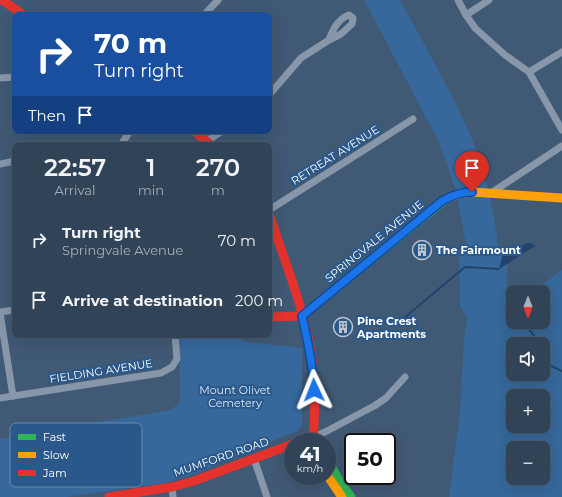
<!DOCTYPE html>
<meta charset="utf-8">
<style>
body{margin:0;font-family:Montserrat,sans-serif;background:#3c4e61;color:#f1f3f6;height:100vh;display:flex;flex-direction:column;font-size:15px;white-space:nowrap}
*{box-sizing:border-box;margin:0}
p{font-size:13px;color:#a8b0ba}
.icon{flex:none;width:22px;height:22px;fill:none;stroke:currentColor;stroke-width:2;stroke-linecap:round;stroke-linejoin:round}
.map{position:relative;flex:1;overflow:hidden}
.panel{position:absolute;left:12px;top:142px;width:260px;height:196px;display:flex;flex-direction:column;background:#304357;border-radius:8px;box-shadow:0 4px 16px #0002,0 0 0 1px #4b5c6d}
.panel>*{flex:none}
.banner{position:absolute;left:12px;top:12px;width:260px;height:122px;border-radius:8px;box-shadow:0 4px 16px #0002,0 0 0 1px #4b5c6d;background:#1a4fa0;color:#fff;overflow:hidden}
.needle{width:26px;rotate:180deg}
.tools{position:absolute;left:506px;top:285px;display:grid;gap:8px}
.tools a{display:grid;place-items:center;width:44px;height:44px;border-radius:8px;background:#304357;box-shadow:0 4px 16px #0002,0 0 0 1px #4b5c6d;font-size:20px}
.speed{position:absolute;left:284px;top:433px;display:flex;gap:8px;font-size:20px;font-weight:700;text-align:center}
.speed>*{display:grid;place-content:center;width:52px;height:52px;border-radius:50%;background:#304357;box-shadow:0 4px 16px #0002,0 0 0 1px #4b5c6d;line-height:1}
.speed small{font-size:10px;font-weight:400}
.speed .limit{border:2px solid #111;border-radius:6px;background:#fff;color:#111}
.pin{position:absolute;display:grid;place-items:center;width:34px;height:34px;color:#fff;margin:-41px -17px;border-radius:50% 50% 50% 0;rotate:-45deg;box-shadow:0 0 4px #0007}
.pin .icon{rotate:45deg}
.me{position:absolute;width:44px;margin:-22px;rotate:358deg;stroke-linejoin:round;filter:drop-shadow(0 0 3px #0008)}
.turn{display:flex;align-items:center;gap:14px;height:84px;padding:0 16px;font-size:18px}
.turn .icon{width:52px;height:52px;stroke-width:2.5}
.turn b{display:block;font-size:28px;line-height:34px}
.then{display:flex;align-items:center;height:38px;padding:0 16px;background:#0003;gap:8px;font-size:15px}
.eta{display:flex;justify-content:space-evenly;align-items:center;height:68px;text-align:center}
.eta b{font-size:24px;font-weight:600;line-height:28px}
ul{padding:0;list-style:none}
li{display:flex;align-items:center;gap:12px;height:60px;padding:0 16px}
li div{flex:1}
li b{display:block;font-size:15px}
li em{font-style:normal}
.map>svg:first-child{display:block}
</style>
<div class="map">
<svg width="562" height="497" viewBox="0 0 562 497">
<rect width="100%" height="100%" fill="#405974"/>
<g fill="#36689b" fill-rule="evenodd">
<path d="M364,0H400C422,40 445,80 464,121C484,162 494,208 499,253H507V310L513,306V322H543V292H532L562,270V497H449L460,413L464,340L467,317L460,307L459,250L466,244L456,191L439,142ZM513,344H543V374H513ZM513,396H543V426H513ZM513,448H543V478H513Z"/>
<polygon points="179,335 239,335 240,339 247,342 302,348 302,425 298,431 250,450 203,471 166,483 66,497 0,497 0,439 171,410 180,402"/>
</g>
<polygon fill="#21446c" points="528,243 533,244 535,246 499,269 503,254 511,245 518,247"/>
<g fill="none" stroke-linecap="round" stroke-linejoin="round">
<g stroke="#21446c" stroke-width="2">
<polyline points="398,323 465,267 499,269"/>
<polyline points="525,324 535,337 532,344"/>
<polyline points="543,362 562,371"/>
</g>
<g stroke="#8797a9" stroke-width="7">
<polyline points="458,0 466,15 475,28 505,55 529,72 562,130"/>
<polyline points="204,15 218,0"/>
<polyline points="466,15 489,0"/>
<polyline points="529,72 562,52"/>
<polyline points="0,78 15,77"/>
<path d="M269,95L301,58L329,40L341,34L352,24L353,18L349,15C338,19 333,29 329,40"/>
<polyline points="207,141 222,131"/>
<polyline points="121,145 130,131"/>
<polyline points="0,164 15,161"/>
<polyline points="491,193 562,146"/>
<polyline points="269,210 413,119"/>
<polyline points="0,312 15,310"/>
<polyline points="0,313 13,396"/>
<polyline points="0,398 161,373 172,367 177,359 175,335"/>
<polyline points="314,437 327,431 374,406 386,398 405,377"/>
<polyline points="254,459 267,497"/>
<polyline points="172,487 173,497"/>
</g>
<g stroke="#30b455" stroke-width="9">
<polyline points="302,316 446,199"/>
<polyline points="327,459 340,482 351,497"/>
</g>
<g stroke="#ff9f0a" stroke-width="9">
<polyline points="446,199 460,194 472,192 562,198"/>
<polyline points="327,475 342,497"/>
</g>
<g stroke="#e5322d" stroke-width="9">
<polyline points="2,0 24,15"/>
<polyline points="194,131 211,145"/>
<path d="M269,214C285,262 305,310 312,360C316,387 315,415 313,442"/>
<polyline points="269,317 302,316"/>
<polyline points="300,442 314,437"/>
<polyline points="109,497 172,487 194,481 293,444"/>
</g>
</g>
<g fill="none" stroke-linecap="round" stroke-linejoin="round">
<g stroke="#114b97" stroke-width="10">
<path id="route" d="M314,390C313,364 308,341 302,316L442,201C451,196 461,192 472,192"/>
</g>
<use href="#route" stroke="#1a73e8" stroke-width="7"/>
</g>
<defs>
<g id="building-ring" transform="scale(1)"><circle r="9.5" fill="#2a588a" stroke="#bcc5ce" stroke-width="1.5"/><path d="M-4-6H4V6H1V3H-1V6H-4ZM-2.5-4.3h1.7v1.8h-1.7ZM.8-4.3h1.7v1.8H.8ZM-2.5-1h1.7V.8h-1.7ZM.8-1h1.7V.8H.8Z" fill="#bcc5ce"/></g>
</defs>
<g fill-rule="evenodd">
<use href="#building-ring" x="422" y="250"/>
<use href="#building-ring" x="343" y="327"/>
</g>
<g text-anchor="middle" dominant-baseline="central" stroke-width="4" stroke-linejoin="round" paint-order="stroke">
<g font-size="11" fill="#fff" stroke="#2a588a">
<text transform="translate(335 155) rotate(-32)">RETREAT AVENUE</text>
<text transform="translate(374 241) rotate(-39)">SPRINGVALE AVENUE</text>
<text transform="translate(101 371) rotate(-9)">FIELDING AVENUE</text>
<text transform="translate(221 457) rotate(-19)">MUMFORD ROAD</text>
</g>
<g font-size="11" font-weight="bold" fill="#fff" stroke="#2a588a" text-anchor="start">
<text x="436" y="250">The Fairmount</text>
<text x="357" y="321">Pine Crest<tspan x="357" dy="13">Apartments</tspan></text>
</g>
<g font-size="11" fill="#dce9f7" stroke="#2a588a">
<text x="235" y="390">Mount Olivet<tspan x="235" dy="13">Cemetery</tspan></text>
</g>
</g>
<rect x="10" y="423" width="132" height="64" rx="6" fill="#2a588a" stroke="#6a8aad" stroke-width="1"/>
<rect x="18" y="434" width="18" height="6" fill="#30b455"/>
<rect x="18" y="452" width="18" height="6" fill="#ff9f0a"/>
<rect x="18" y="470" width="18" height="6" fill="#e5322d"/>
<g font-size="11" fill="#fff">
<text x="43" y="441">Fast</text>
<text x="43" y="459">Slow</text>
<text x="43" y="477">Jam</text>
</g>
</svg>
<div class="tools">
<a><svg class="needle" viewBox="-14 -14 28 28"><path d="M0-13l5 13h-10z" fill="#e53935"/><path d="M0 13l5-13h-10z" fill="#a8b0ba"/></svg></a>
<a><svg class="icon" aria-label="sound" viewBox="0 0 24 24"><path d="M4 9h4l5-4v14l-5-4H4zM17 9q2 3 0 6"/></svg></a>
<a>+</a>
<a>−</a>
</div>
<div class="speed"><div>41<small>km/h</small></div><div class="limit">50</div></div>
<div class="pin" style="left:472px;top:192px;background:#d93025"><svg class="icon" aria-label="arrive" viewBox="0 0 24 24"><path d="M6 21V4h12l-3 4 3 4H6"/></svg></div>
<svg class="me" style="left:314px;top:390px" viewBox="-20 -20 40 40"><path d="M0-17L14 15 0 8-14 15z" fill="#1a73e8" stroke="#fff" stroke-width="4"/></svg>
<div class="banner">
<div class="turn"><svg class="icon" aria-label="right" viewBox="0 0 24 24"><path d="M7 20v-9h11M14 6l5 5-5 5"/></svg><div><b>70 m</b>Turn right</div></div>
<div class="then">Then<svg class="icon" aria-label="arrive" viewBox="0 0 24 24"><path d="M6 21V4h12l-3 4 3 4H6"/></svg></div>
</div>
<section class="panel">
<div class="eta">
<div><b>22:57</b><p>Arrival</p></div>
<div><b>1</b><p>min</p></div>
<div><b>270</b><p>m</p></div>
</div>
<ul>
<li><svg class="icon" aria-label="right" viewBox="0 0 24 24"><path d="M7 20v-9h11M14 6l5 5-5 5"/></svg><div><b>Turn right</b><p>Springvale Avenue</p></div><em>70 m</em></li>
<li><svg class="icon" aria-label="arrive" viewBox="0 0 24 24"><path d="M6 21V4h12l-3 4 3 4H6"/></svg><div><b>Arrive at destination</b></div><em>200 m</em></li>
</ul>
</section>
</div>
